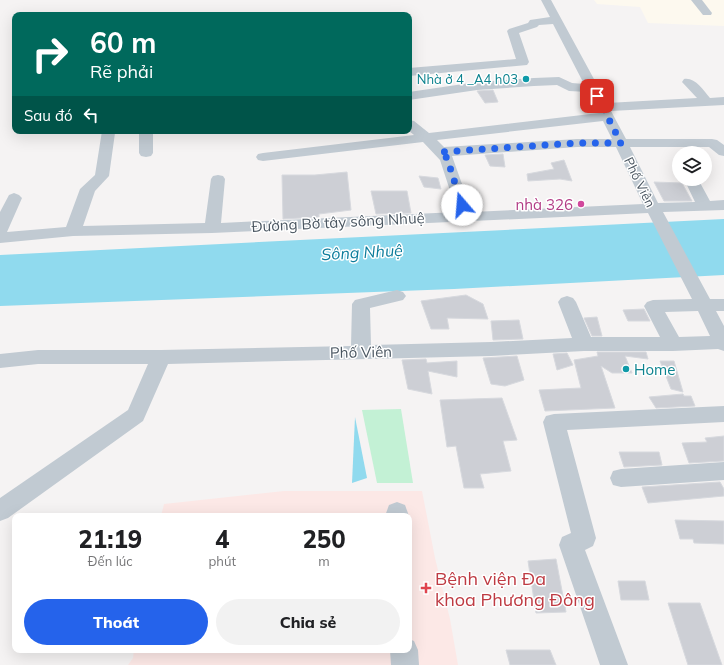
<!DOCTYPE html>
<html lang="vi">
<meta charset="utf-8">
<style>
body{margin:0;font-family:Mulish,sans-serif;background:#f2f2f2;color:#202124;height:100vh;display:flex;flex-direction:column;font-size:15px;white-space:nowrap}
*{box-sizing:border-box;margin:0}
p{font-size:13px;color:#757577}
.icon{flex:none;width:22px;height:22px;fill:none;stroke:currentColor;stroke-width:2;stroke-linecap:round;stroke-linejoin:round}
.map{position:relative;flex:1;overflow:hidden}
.details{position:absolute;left:12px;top:513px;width:400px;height:140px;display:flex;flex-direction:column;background:#fff;border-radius:8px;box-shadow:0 4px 16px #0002}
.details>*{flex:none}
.banner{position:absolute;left:12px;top:12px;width:400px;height:122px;border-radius:8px;box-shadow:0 4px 16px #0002;background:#00695c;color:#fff;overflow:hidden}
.buttons{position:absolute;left:672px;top:146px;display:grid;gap:8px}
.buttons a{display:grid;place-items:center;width:40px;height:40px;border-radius:50%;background:#fff;box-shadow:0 4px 16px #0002;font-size:20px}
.pin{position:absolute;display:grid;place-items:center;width:34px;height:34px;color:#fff;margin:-17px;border-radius:8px;box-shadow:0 2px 6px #0006}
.me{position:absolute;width:44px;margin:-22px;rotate:342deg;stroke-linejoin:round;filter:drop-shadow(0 0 3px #0008)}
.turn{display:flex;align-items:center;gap:14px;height:84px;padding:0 12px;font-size:18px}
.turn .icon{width:52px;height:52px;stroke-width:2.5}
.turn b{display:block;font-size:28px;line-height:34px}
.then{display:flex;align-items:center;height:38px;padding:0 12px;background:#0003;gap:8px;font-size:15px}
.eta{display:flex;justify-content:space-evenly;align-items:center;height:68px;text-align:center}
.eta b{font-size:24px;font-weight:800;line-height:28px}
.button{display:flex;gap:8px;margin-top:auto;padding:8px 12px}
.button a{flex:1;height:46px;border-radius:24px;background:#2563eb;color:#fff;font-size:16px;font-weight:800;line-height:46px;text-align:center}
.button a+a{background:#f2f2f2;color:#202124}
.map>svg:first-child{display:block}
</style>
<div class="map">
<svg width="724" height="665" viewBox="0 0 724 665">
<rect width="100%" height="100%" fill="#f5f3f3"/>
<polygon fill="#fdf9ef" points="594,0 724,0 724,26 648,23 640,7 597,4"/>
<polygon fill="#fce8e6" points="284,491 422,491 435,558 450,619 458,665 128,665 133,658 134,650 409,650 409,516 161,516 164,504"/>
<polygon fill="#c3f1d5" points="401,409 413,483 377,483 362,410"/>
<g fill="#90daee">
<polygon points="724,219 724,275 454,289 0,306 0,255"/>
<polygon points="355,417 367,478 352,483"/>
</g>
<g fill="#cdcfd5" stroke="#d7d9de">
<polygon points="493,90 498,102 485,103 477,91"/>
<polygon points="503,154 505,167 490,166 485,155"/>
<polygon points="564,160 572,181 560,179 528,181 527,174 554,169 551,163"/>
<polygon points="347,172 351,210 319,214 319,217 283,219 282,175 315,175"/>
<polygon points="419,176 438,178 441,189 424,187"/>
<polygon points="654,182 682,183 692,201 664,201"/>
<polygon points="371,191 407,191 411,213 376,214"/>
<polygon points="466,295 483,304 488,319 447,318 449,329 431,329 421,301"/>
<polygon points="644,309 650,321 628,321 623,310"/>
<polygon points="597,317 602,336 592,336 584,318"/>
<polygon points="519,320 523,339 493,340 491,321"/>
<polygon points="597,352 646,352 648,359 625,356 632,373 612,373 601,366 615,408 545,411 539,390 581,388 574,360 598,356"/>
<polygon points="567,353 573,365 557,370 553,354"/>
<polygon points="517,356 524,380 505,386 491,384 483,358"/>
<polygon points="426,359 427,363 457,361 457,377 428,371 432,394 408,389 402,360"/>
<polygon points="660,361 674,361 683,392 671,389"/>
<polygon points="683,394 684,396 691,396 695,406 656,408 649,397"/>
<polygon points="502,398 517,440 503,441 511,471 480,474 484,488 464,488 456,446 447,447 440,400"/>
<polygon points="724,436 724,461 689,463 682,443 707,442 705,438"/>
<polygon points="619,452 659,452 662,465 624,467"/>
<polygon points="720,482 724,489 724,496 648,503 642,487"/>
<polygon points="675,520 724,521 724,544 694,543 693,539 680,539"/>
<polygon points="556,559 566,612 536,613 528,561"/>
<polygon points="618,581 645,581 649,600 621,600"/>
<polygon points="668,603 700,603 722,665 688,665"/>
<polygon points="506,650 550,650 556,665 510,665"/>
</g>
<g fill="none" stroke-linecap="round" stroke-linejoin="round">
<g fill="#c1cad2" fill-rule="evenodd">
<path d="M541,0H551L607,103L697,98L682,82L684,79C695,77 703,90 710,98L724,97V105L611,111L626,139H712L717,140L724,145V156L719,155L709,147H630L658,203L695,202L684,179H698L710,201L724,200V210L663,212L710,299H724V311H716L724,326V351L718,349L673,351H584L491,356L168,364L143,421L8,518L0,521V498L128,410L148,364H38L0,368V354L38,350H161L351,346L352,304L355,300L397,290L403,292L406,296L403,300L370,308L371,345L491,342L572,338L558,302L561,298L567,296L573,298L576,302L591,337H660L644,306L647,302L653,300L692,299L648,213L212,233L73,236L0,243V212L9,195L14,193L19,195L22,198L7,232L66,227L80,189L95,175L102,131H114L115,133L109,176L95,191L83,226L205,223L211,179L213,176L218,175L223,176L225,179L221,223L457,212L440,160L423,142L263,161L258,160L256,157L258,154L263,153L414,135L409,131V120L414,121L429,133L599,113L588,92L569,91L557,85L534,86L477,90L409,100V92L477,82L534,78L559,77L572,83L584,84L553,24L539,25L537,27L519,33L529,62L527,65L409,76V68L516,59L507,31L509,29L528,23L530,20L550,17ZM603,121L612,139H577L444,147L437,140ZM577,147H616L643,204L472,212L452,156ZM698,311L710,336L679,337L665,312Z"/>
<polygon points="691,0 702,0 712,13 711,15 703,15"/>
<polygon points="139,131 153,131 153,153 151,156 146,157 141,156 139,153"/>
<polygon points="724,406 724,422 567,430 596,538 593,546 585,550 628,665 600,665 559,545 562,537 571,533 543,422 546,416 554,414"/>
<polygon points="724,462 724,480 621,487 613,485 610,478 613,471 621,469"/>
<polygon points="397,502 405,505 409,516 385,516 389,505"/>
<polygon points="409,639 414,641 418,650 419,665 391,665 390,650 409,650"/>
</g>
</g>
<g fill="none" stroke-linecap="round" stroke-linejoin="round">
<polyline stroke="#2563eb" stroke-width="7" stroke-dasharray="0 12.6" points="462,205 447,158 440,152 577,143 621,143 597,96"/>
</g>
<g fill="#0f9aa8" stroke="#fff" stroke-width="1.5">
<circle cx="526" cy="79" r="4"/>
<circle cx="626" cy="369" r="4"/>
</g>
<circle fill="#d1479c" stroke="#fff" stroke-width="1.5" cx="581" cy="204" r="4"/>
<path fill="#e0444e" stroke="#fff" stroke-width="1.5" d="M424 582h4v4h4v4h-4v4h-4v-4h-4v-4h4z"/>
<g text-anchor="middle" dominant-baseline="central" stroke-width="3" stroke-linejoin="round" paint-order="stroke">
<g font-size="13" fill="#0d838f" stroke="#fff" text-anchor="end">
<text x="518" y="79">Nhà ở 4 _A4 h03</text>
</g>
<g font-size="13" fill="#4a5661" stroke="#fff">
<text transform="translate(640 182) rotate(64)">Phố Viên</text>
</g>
<g font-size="15" fill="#b23c85" stroke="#fff" text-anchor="end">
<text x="573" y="204">nhà 326</text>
</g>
<g font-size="15" fill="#4a5661" stroke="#fff">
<text transform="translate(338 222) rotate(-3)">Đường Bờ tây sông Nhuệ</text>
<text transform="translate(361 352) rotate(-1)">Phố Viên</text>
</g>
<g font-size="15" fill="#0d838f" stroke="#fff" text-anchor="start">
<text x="634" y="369">Home</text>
</g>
<g font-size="16" font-style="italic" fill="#0c7c9b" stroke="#fff">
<text transform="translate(362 252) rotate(-3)">Sông Nhuệ</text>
</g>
<g font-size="18" fill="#be3a42" stroke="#fff" text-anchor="start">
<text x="435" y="578">Bệnh viện Đa<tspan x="435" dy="21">khoa Phương Đông</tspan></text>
</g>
</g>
</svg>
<div class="buttons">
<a><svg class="icon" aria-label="layers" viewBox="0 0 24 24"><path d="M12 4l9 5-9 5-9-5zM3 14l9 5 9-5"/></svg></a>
</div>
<div class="pin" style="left:597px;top:96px;background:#d93025"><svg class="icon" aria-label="arrive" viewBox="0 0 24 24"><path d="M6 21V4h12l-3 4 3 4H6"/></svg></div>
<svg class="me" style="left:462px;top:205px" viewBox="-20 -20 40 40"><circle r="19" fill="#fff"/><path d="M0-13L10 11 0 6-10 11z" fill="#2563eb"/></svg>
<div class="banner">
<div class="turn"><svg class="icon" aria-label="right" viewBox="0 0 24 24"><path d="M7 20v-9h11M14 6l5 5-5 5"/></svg><div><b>60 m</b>Rẽ phải</div></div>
<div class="then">Sau đó<svg class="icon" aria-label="left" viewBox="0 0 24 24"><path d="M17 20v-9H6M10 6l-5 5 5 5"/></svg></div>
</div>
<section class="details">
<div class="eta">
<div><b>21:19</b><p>Đến lúc</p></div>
<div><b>4</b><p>phút</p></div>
<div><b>250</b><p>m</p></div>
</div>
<div class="button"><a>Thoát</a><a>Chia sẻ</a></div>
</section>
</div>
